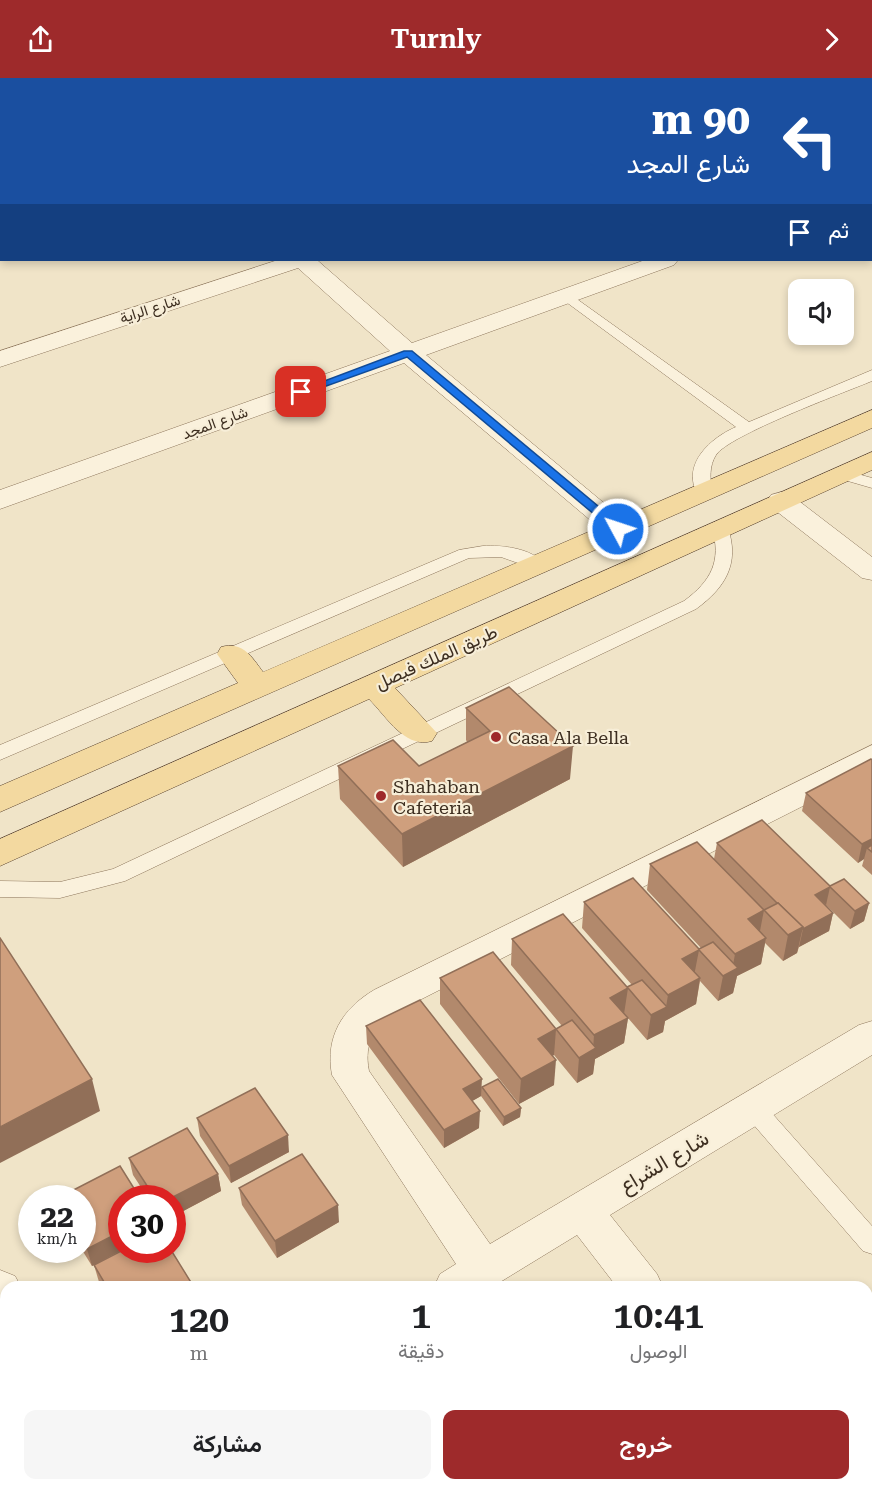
<!DOCTYPE html>
<html lang="ar">
<meta charset="utf-8">
<style>
body{margin:0;font-family:"Roboto Serif",Vazirmatn,serif;background:#f6f6f6;color:#202124;direction:rtl;height:100vh;display:flex;flex-direction:column;font-size:22px;white-space:nowrap}
*{box-sizing:border-box;margin:0}
p{font-size:20px;color:#757577}
.icon{flex:none;width:33px;height:33px;fill:none;stroke:currentColor;stroke-width:2;stroke-linecap:round;stroke-linejoin:round}
.map{position:relative;flex:1;overflow:hidden;direction:ltr}
.side{position:absolute;left:0px;top:1203px;width:873px;height:210px;display:flex;flex-direction:column;background:#fff;border-radius:18px 18px 0 0;box-shadow:0 3px 9px #0003;direction:rtl}
.side>*{flex:none}
.hud{position:absolute;left:0px;top:0px;width:873px;height:183px;box-shadow:0 3px 9px #0003;direction:rtl;background:#1a4fa0;color:#fff;overflow:hidden}
.buttons{position:absolute;left:788px;top:201px;display:grid;gap:12px}
.buttons a{display:grid;place-items:center;width:66px;height:66px;border-radius:12px;background:#fff;box-shadow:0 3px 9px #0003;font-size:30px}
.speed{position:absolute;left:18px;top:1107px;display:flex;gap:12px;font-size:30px;font-weight:700;text-align:center}
.speed>*{display:grid;place-content:center;width:78px;height:78px;border-radius:50%;background:#fff;box-shadow:0 3px 9px #0003;line-height:1}
.speed small{font-size:15px;font-weight:400}
.speed .limit{border:9px solid #d22;background:#fff;color:#111}
.pin{position:absolute;display:grid;place-items:center;width:51px;height:51px;color:#fff;margin:-26px;border-radius:12px;box-shadow:0 3px 9px #0006}
.me{position:absolute;width:66px;margin:-33px;rotate:310deg;stroke-linejoin:round;filter:drop-shadow(0 0 4px #0008)}
.turn{display:flex;align-items:center;gap:21px;height:126px;padding:0 24px;font-size:27px}
.turn .icon{width:78px;height:78px;stroke-width:2.5}
.turn b{display:block;font-size:42px;line-height:51px}
.then{display:flex;align-items:center;height:57px;padding:0 24px;background:#0003;gap:12px;font-size:22px}
.eta{display:flex;justify-content:space-evenly;align-items:center;height:102px;text-align:center}
.eta b{font-size:36px;font-weight:600;line-height:42px}
.button{display:flex;gap:12px;margin-top:auto;padding:12px 24px}
.button a{flex:1;height:69px;border-radius:12px;background:#9e2a2b;color:#fff;font-size:24px;font-weight:600;line-height:69px;text-align:center}
.button a+a{background:#f6f6f6;color:#202124}
header{display:flex;justify-content:space-between;align-items:center;height:78px;padding:0 24px;background:#9e2a2b;color:#fff;font-size:27px;font-weight:600}
.map>svg:first-child{display:block}
</style>
<header><svg class="icon" aria-label="forward" viewBox="0 0 24 24"><path d="M9 5l7 7-7 7"/></svg>Turnly<svg class="icon" aria-label="share" viewBox="0 0 24 24"><path d="M12 15V3M7 8l5-5 5 5M5 13v7h14v-7"/></svg></header>
<div class="map">
<svg width="872" height="1413" viewBox="0 0 872 1413">
<rect width="100%" height="100%" fill="#f0e4c8"/>
<g fill="none" stroke-linecap="round" stroke-linejoin="round">
<g stroke="#8d765c" stroke-width="1">
<g id="service">
<path d="M567,214L749,344L872,292V303C843,315 729,357 716,377C709,388 710,401 712,413L710,417H698C680,386 712,359 736,349L562,221L560,218L562,215Z"/>
<polygon points="840,391 872,400 872,410 834,399 832,396 834,393"/>
<path d="M720,445L728,450C740,486 725,510 696,531L125,803L60,820L0,819V803L60,804L113,791L684,523C711,503 722,483 712,450Z"/>
<path d="M483,468C502,467 532,470 544,486L535,491L501,479L469,480L0,682V667L459,472Z"/>
<polygon points="754,1021 762,1024 872,1148 872,1176 863,1173 746,1038 743,1031 746,1024"/>
</g>
</g>
<g stroke="#8d765c" stroke-width="1">
<g id="minor">
<polygon points="119,0 143,0 118,2"/>
<polygon points="486,0 507,0 508,2 487,2"/>
<rect x="0" y="30" width="2" height="12"/>
<polygon points="2,128 2,143 0,143 0,129"/>
<polygon points="278,182 317,182 412,265 645,182 678,182 674,187 426,277 628,445 632,451 628,457 618,460 608,457 404,285 0,431 0,412 390,273 298,190 0,289 0,273"/>
<polygon points="781,414 791,417 872,479 872,502 862,500 771,429 767,423 771,417"/>
<path d="M872,667V693L400,932C376,948 363,963 369,993L490,1166L859,947L872,943V977L610,1137L657,1196L663,1209H617L577,1157L492,1209H434L440,1196L456,1186L332,997C325,959 342,931 374,912Z"/>
<polygon points="111,1407 160,1407 157,1413 108,1413"/>
<polygon points="773,1407 821,1407 824,1413 776,1413"/>
</g>
</g>
<g stroke="#8d765c" stroke-width="1">
<g id="tertiary">
<polygon points="0,1192 15,1198 21,1209 6,1209 6,1241 0,1239"/>
<polygon points="77,1407 123,1407 126,1413 80,1413"/>
</g>
</g>
<g stroke="#5b4430" stroke-width="1">
<g id="primary">
<path d="M872,332V350L0,734V708L238,605L217,576L221,569C243,563 251,578 263,594Z"/>
<path d="M872,374V392L395,610L437,655L432,663C405,671 387,639 369,621L0,788V761Z"/>
</g>
</g>
<use href="#service" fill="#faf1dc" fill-rule="evenodd"/>
<use href="#minor" fill="#faf1dc" fill-rule="evenodd"/>
<use href="#tertiary" fill="#faf1dc" fill-rule="evenodd"/>
<use href="#primary" fill="#f3d9a0" fill-rule="evenodd"/>
</g>
<g fill="#b2896c">
<polygon points="286,0 427,0 426,2 292,2"/>
<polygon points="466,630 570,701 403,789 340,721 338,688 419,688 467,664 466,662"/>
<polygon points="872,682 872,797 862,788 864,781 858,785 802,733 806,715"/>
<polygon points="717,765 830,808 869,825 864,843 850,851 826,827 833,835 829,853 799,869 797,875 783,883 765,865 761,886 737,898 733,915 718,923 700,903 696,926 665,943 663,954 647,962 628,940 624,965 595,981 593,996 577,1005 554,977 552,978 554,1007 519,1026 440,926 440,900 556,951 562,948 511,887 512,861 627,909 632,907 582,850 584,824 699,871 701,870 647,812 650,786 714,781"/>
<polygon points="366,948 521,1030 520,1039 503,1048 481,1018 472,1023 479,1050 444,1070 367,966"/>
<polygon points="197,1040 289,1074 231,1105 200,1058"/>
<polygon points="129,1080 218,1096 221,1113 172,1139 172,1120 148,1120 133,1097"/>
<polygon points="239,1110 339,1144 277,1180 242,1127"/>
<polygon points="82,1120 122,1172 92,1188 82,1172"/>
<polygon points="94,1187 193,1209 102,1209 99,1204"/>
<polygon points="872,1288 872,1326 867,1320 867,1296 869,1290"/>
</g>
<g fill="#916f58">
<polygon points="408,0 427,0 426,2 408,2"/>
<polygon points="573,668 570,701 403,789 402,756"/>
<polygon points="872,761 872,774 867,770 864,781 858,785 862,766"/>
<polygon points="830,809 826,827 815,817"/>
<polygon points="869,825 864,843 850,851 855,833"/>
<polygon points="764,832 759,858 748,841"/>
<polygon points="833,835 829,853 799,869 803,851"/>
<polygon points="803,849 797,875 783,883 788,857"/>
<polygon points="766,860 761,886 737,898 733,915 718,923 723,898 732,893 735,876"/>
<polygon points="699,872 694,898 682,881"/>
<polygon points="700,900 696,926 665,943 663,954 647,962 651,937 666,929 668,917"/>
<polygon points="628,910 624,936 610,920"/>
<polygon points="628,940 624,965 595,981 593,996 577,1005 579,980 593,972 594,957"/>
<polygon points="556,951 554,977 537,986 538,961"/>
<polygon points="556,982 554,1007 519,1026 521,1001"/>
<polygon points="92,1001 100,1033 0,1085 0,1049"/>
<polygon points="482,1001 481,1018 462,1029 463,1011"/>
<polygon points="521,1030 520,1039 503,1048 504,1039"/>
<polygon points="480,1033 479,1050 444,1070 444,1052"/>
<polygon points="288,1057 289,1074 231,1105 229,1088"/>
<polygon points="218,1096 221,1113 172,1139 172,1120 171,1120"/>
<polygon points="338,1127 339,1144 277,1180 275,1163"/>
<polygon points="122,1153 122,1172 92,1188 87,1171"/>
</g>
<g fill="#cf9f7d" stroke="#916f58" stroke-width="1.5">
<polygon points="509,609 573,668 402,756 338,688 393,662 419,688 490,653 466,630"/>
<polygon points="871,681 872,682 872,761 862,766 806,715"/>
<polygon points="762,742 830,808 844,801 869,825 855,833 830,809 815,817 833,835 803,851 803,849 778,825 777,825 717,765"/>
<polygon points="697,764 764,832 778,825 803,849 788,857 764,832 748,841 766,860 735,876 650,786"/>
<polygon points="872,767 872,774 867,770"/>
<polygon points="633,800 699,871 713,864 738,890 723,898 699,872 682,881 700,900 668,917 584,824"/>
<polygon points="563,836 627,909 642,902 667,929 651,937 628,910 610,920 628,940 594,957 512,861"/>
<polygon points="0,860 92,1001 0,1049"/>
<polygon points="493,874 556,951 572,942 596,970 579,980 556,951 538,961 556,982 521,1001 440,900"/>
<polygon points="420,922 482,1001 463,1011 480,1033 444,1052 366,948"/>
<polygon points="498,1001 521,1030 504,1039 482,1009"/>
<polygon points="255,1010 288,1057 229,1088 197,1040"/>
<polygon points="187,1050 218,1096 171,1120 155,1120 129,1080"/>
<polygon points="302,1076 338,1127 275,1163 239,1110"/>
<polygon points="120,1088 140,1120 122,1120 122,1153 87,1171 82,1163 82,1120 58,1120"/>
<polygon points="123,1172 171,1172 192,1206 187,1209 107,1209 94,1187"/>
</g>
<polygon fill="#1a73e8" stroke="#114b97" stroke-width="1.5" points="404,273 412,273 622,448 622,453 614,453 407,279 304,316 295,314"/>
<g fill="#9e2a2b" stroke="#f7eed8" stroke-width="2">
<circle cx="496" cy="659" r="6"/>
<circle cx="381" cy="718" r="6"/>
</g>
<g text-anchor="middle" dominant-baseline="central" stroke-width="4.5" stroke-linejoin="round" paint-order="stroke">
<g font-size="15" fill="#3d2e20" stroke="#f7eed8">
<text transform="translate(150 231) rotate(-18)">شارع الراية</text>
<text transform="translate(215 345) rotate(-20)">شارع المجد</text>
</g>
<g font-size="18" fill="#3d2e20" stroke="#f7eed8">
<text transform="translate(436 579) rotate(-24)">طريق الملك فيصل</text>
</g>
<g font-size="18" fill="#3d2e20" stroke="#f7eed8" text-anchor="start">
<text x="508" y="659">Casa Ala Bella</text>
<text x="393" y="708">Shahaban<tspan x="393" dy="21">Cafeteria</tspan></text>
</g>
<g font-size="21" fill="#3d2e20" stroke="#f7eed8">
<text transform="translate(664 1084) rotate(-31)">شارع الشراع</text>
</g>
</g>
</svg>
<div class="buttons">
<a><svg class="icon" aria-label="sound" viewBox="0 0 24 24"><path d="M4 9h4l5-4v14l-5-4H4zM17 9q2 3 0 6"/></svg></a>
</div>
<div class="speed"><div>22<small>km/h</small></div><div class="limit">30</div></div>
<div class="pin" style="left:301px;top:314px;background:#d93025"><svg class="icon" aria-label="arrive" viewBox="0 0 24 24"><path d="M6 21V4h12l-3 4 3 4H6"/></svg></div>
<svg class="me" style="left:618px;top:451px" viewBox="-20 -20 40 40"><circle r="17" fill="#1a73e8" stroke="#fff" stroke-width="3"/><path d="M0-11L8 9 0 5-8 9z" fill="#fff"/></svg>
<div class="hud">
<div class="turn"><svg class="icon" aria-label="left" viewBox="0 0 24 24"><path d="M17 20v-9H6M10 6l-5 5 5 5"/></svg><div><b>90 m</b>شارع المجد</div></div>
<div class="then">ثم<svg class="icon" aria-label="arrive" viewBox="0 0 24 24"><path d="M6 21V4h12l-3 4 3 4H6"/></svg></div>
</div>
<section class="side">
<div class="eta">
<div><b>10:41</b><p>الوصول</p></div>
<div><b>1</b><p>دقيقة</p></div>
<div><b>120</b><p>m</p></div>
</div>
<div class="button"><a>خروج</a><a>مشاركة</a></div>
</section>
</div>
